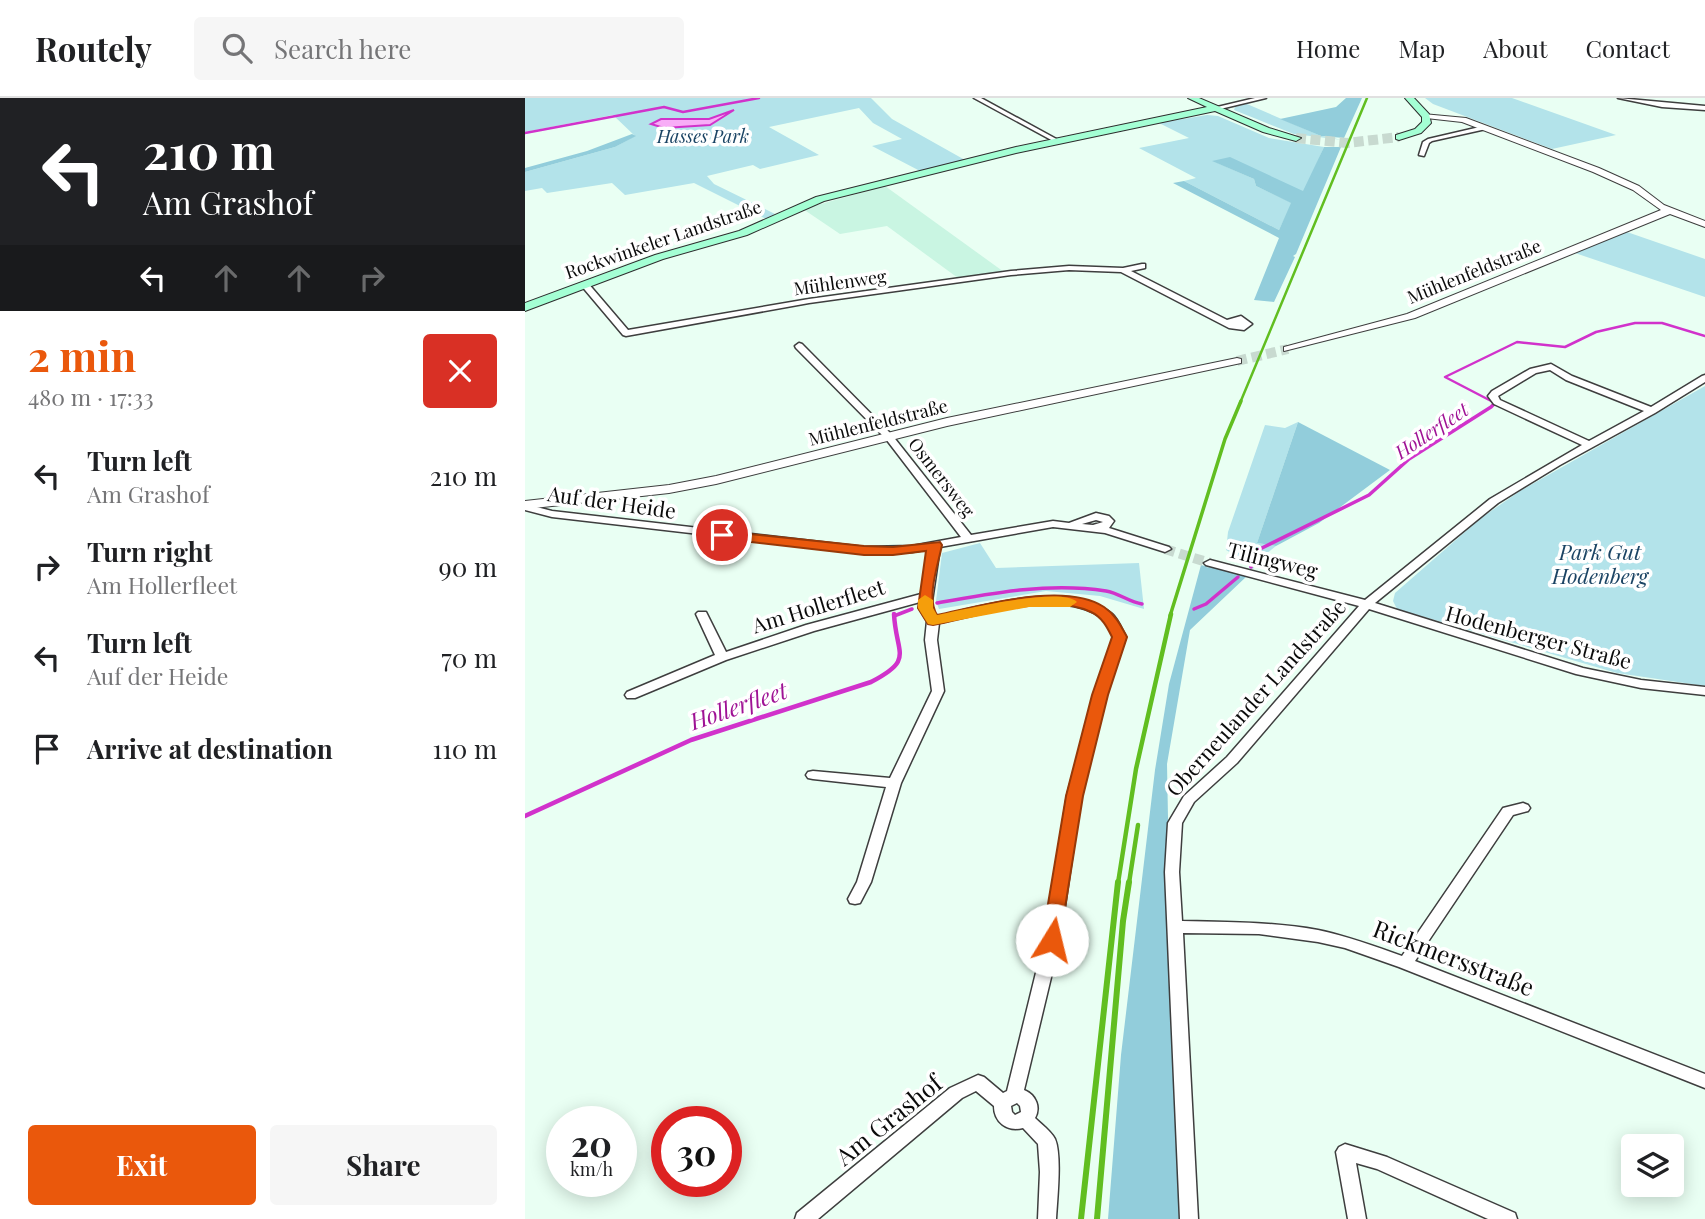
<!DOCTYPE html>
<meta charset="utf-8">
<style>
body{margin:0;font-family:"Playfair Display",serif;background:#f6f6f6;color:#202124;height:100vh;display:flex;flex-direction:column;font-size:26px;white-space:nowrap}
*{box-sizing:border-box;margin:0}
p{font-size:23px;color:#757577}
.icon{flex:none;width:38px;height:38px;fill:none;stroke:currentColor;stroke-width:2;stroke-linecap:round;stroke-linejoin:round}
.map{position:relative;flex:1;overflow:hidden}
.details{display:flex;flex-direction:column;background:#fff;width:525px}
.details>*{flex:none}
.top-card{background:#202124;color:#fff;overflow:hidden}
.controls{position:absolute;left:1096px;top:1036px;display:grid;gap:14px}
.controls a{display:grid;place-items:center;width:63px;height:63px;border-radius:7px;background:#fff;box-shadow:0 4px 18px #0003;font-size:35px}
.speed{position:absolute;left:21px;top:1008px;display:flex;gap:14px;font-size:35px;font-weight:700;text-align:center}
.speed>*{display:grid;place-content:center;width:91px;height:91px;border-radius:50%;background:#fff;box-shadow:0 4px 18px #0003;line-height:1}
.speed small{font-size:18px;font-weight:400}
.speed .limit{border:10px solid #d22;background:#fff;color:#111}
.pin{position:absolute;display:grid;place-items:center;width:60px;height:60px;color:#fff;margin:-30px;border:4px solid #fff;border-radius:50%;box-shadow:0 2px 7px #0007}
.me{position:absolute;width:77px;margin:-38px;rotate:9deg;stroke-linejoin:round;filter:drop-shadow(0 0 5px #0008)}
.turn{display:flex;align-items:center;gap:24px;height:147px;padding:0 28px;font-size:32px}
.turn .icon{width:91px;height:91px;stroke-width:2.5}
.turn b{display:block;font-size:49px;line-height:60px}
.lanes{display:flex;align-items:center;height:66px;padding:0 28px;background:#0003;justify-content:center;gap:35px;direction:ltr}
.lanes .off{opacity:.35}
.round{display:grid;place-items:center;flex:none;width:74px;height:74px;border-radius:7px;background:#f6f6f6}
.headline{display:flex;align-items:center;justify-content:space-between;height:119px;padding:0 28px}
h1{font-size:42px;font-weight:700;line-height:52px;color:#ea580c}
.button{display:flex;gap:14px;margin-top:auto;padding:14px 28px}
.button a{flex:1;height:80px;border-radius:7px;background:#ea580c;color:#fff;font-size:28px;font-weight:700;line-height:80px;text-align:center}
.button a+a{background:#f6f6f6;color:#202124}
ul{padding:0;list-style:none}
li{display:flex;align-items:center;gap:21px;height:91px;padding:0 28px}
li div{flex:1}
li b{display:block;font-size:26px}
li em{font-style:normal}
header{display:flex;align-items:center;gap:42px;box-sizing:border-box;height:98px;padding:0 35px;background:#fff;border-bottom:2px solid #e0e0e0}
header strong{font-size:33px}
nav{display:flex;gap:38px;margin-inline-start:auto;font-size:24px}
.search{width:490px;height:63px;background:#f6f6f6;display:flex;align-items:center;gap:18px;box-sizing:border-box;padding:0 24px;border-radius:7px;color:#757577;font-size:26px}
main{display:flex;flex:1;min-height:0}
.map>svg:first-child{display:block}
</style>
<header>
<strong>Routely</strong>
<div class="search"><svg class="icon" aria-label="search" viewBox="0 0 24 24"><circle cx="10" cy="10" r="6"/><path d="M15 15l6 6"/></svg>Search here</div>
<nav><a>Home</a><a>Map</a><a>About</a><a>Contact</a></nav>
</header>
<main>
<section class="details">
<div class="top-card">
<div class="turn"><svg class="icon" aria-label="left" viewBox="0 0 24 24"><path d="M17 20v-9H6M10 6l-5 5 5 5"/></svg><div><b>210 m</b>Am Grashof</div></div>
<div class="lanes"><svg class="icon" aria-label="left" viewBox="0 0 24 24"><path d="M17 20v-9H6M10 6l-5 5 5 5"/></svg><svg class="icon off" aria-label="ahead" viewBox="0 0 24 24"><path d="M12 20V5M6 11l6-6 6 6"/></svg><svg class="icon off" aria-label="ahead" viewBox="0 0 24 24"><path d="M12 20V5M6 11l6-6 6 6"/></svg><svg class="icon off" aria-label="right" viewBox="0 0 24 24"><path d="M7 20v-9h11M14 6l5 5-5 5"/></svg></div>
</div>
<div class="headline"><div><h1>2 min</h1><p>480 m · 17:33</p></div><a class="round" style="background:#d93025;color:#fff"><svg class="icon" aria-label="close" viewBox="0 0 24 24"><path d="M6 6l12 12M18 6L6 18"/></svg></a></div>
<ul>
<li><svg class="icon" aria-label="left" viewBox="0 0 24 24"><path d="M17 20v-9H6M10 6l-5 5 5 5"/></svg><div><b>Turn left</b><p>Am Grashof</p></div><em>210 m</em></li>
<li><svg class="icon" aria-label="right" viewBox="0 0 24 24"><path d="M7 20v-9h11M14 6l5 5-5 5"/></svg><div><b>Turn right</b><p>Am Hollerfleet</p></div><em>90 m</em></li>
<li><svg class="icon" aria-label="left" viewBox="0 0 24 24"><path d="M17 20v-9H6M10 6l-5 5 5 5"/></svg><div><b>Turn left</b><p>Auf der Heide</p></div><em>70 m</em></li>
<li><svg class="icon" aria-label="arrive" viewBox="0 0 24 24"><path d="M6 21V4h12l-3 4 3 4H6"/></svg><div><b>Arrive at destination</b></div><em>110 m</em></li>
</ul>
<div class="button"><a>Exit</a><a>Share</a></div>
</section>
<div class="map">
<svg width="1180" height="1121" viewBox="0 0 1180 1121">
<rect width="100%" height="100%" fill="#e9fff3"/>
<polygon fill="#c9f5e2" points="360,88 479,174 433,180 362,128 315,136 278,111"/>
<g fill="#b3e3ea">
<polygon points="0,0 346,0 367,21 440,62 395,73 347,48 377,41 348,25 334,10 244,29 294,57 235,71 228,67 182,78 189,86 250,116 241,121 169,85 100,97 87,85 22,95 17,90 0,93 0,74 90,49 110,38 88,17 0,34"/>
<polygon points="900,0 987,0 1091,37 1027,51 908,6"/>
<polygon points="722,6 796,38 818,42 769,36 709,12 710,9"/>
<polygon points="682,17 693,18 744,40 799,49 779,94 688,63 729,81 731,88 767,105 754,132 659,83 671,80 614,50 664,40 634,25"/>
<polygon points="1102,134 1180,161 1180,199 1050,155"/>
<polygon points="1180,288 1180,588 1092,575 872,511 868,503 870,495 956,420 995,393"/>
<polygon points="773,324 732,445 751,448 732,463 728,471 724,470 725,466 701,452 703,434 740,327 760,330"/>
<polygon points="455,445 471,470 614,465 619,511 575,498 521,493 414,511 411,503 417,455"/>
</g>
<g fill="#92cddb">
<polygon points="821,0 837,0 819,40 796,38 755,21 811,9"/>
<polygon points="107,36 111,38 90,49 0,74 0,70 62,53"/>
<polygon points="799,49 816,49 771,156 768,158 770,159 749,204 729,202 754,140 648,85 659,83 754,132 766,105 731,88 729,81 687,63 705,59 778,93"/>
<polygon points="773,324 865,372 794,425 751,448 732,445"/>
<polygon points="676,467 722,478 665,532 642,666 645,829 657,1121 583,1121 596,957 630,672 644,586"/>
</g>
<polygon fill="#f8adf7" stroke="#d132cb" stroke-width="2" points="209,12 185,27 139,30 126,26 136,21 184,21"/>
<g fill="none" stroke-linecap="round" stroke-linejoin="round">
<g stroke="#d132cb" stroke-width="2.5">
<polyline points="0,35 139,9 158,14 234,0"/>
<polyline points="970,305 920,279 992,244 1040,249 1071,234 1110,225 1137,225 1180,238"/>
</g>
<g stroke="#d132cb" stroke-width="3.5">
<polyline points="726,469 733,452 844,397 884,361 966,309 970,305 968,303"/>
<path d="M412,505C467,495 525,484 581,493C594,495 604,504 617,506"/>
<polyline points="669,511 681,506 713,479"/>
<polyline points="369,518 387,511"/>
</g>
<path stroke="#d132cb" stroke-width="4.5" d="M0,718L166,642L346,584C390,561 371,557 369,516"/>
<polyline stroke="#c8dad0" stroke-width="10" stroke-dasharray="10 5" stroke-linecap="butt" points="640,451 685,465"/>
<polyline stroke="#c8dad0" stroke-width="10" stroke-dasharray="10 5" stroke-linecap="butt" points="712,263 763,251"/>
<polyline stroke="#c8dad0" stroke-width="10" stroke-dasharray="10 4.5" stroke-linecap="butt" points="771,40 822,45 874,39"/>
<g stroke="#3e3e3e" stroke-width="3">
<g id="minor">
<polygon points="449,0 456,0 535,43 530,44"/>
<polygon points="730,0 741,0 691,12 688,10"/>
<polygon points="1093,0 1180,8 1180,12 1137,9"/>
<polygon points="959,28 961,31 907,43 904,45 899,58 894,57 898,44 903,41"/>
<polygon points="617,166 620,166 620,170 606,173 702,222 716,218 727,226 719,232 704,230 596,174 544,172 486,177 284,205 101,238 98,237 55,186 62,184 103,232 284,201 486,173 544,168 598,170"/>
<path d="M274,245L277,246L367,337L446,437L528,423L544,425L571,415L584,418L589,423L584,430L644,449L646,451L640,454L580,435L528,429L415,449L406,510L411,519C459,507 544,482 587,516C593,521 597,532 601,539L581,597L556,698L535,842L499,992C511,997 516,1009 510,1020C516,1026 526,1033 530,1041C537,1057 532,1102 531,1121H513L515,1074L513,1046L498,1030C482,1034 469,1024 469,1008L451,993L437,1000L293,1121H270L272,1115L425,990L453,977L459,979L478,995L482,993L519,842L542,698L569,597L589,539C586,533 583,525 578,521C541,490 456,515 414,525L412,542L419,593L376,685L346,784L335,805L330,806L325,805L323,801L332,784L361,689L288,681L283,680L281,677L283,674L288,673L365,680L407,593L400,542L402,523L394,510L395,504L289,533L201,562L110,600H102L100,597L102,594L190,557L171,516L173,514H181L201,554L281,527L396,496L404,451L387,454L339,455L27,419L0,412V406L27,413L339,449L387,448L436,439L361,341L271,250L270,248ZM571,422L578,424L568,427L557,426ZM492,1005L495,1008L496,1014L490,1017L487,1014L486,1008Z"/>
<path d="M1026,266L1047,278L1126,309L1177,278L1180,277V284L1130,315L1035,367L973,405L850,505L1058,570L1116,582L1180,589V597L1116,590L1051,576L844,511L712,665L669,704L657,725L654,774L657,823C703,824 748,824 793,832C822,838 849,848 877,858L978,710L998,705L1003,707L1005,710L1003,713L988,717L890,863L1180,976V990L874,869L820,850L793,844L734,836L658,835L673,1121H655L640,774L643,725L659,698L702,659L834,508L681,467L679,465L685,462L840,502L965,401L1057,347L969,306L963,298L967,293L1005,271ZM1025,272L1041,282L1119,313L1064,343L975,302L973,298L1011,275Z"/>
<polygon points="820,1046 862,1059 990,1115 992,1121 963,1121 852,1071 831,1065 841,1121 823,1121 811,1054 814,1049"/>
</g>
</g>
<g stroke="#3e3e3e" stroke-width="2">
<g id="tertiary">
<polygon points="898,16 941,20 1074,70 1114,88 1139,107 1180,123 1180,129 1145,116 890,220 759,253 759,249 882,216 1136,112 1108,92 1068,74 937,24 901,20"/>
<polygon points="712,260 716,261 716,265 422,328 191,386 144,395 0,411 0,403 144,387 191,378 422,320"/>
</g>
</g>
<g stroke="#2d2d2d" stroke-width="2">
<g id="secondary">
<polygon points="663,0 674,0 744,30 776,40 771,43 738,34 690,13 491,55 299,103 222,137 138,161 0,213 0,205 130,157 214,133 291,99 491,49 682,9"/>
<polygon points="880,0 889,0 904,16 906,25 896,35 874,42 871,41 871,37 890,31 897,24 897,19"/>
</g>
</g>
<use href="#minor" fill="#fff" fill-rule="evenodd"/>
<use href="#tertiary" fill="#fff" fill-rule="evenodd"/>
<use href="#secondary" fill="#a4ffd4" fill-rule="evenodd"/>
<polyline stroke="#61be20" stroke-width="2.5" points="715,305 842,0"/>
<polyline stroke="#61be20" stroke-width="3.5" points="645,518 700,341 716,303"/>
<g stroke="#61be20" stroke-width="4.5">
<polyline points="593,785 611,671 646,516"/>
<polyline points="604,785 613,727"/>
</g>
<g stroke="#61be20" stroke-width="6">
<polyline points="556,1121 593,784"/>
<polyline points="572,1121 598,823 604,784"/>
</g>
</g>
<path fill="#ea580c" stroke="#983908" stroke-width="2" d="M197,433L339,448L368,449L415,444L417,447C413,467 401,500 412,517C456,508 539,483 579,509C591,517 596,528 602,539L583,597L558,698L534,847L527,850L520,847L517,842L541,698L567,597L587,539C582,529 577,519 566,514C527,494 450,519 408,527L403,526L393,510L401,453L368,457H339L192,440L190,437Z"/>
<path fill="#f59e0b" d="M400,497L408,502V510L412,517C437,512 536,488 552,504L545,509H504L408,527L403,526L393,510V502Z"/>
<g text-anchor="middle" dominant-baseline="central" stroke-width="7" stroke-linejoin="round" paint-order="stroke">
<g font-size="18" font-style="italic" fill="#1b4464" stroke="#fff">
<text x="178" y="38">Hasses Park</text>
</g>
<g font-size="18" fill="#0b0b0b" stroke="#fff">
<text transform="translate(138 141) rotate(-19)">Rockwinkeler Landstraße</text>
<text transform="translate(949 173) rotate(-22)">Mühlenfeldstraße</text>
<text transform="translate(315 184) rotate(-8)">Mühlenweg</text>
<text transform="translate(353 324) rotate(-14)">Mühlenfeldstraße</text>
<text transform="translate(417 379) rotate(52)">Osmersweg</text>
</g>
<g font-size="19" font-style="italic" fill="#9f1295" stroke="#fff">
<text transform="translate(906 332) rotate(-34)">Hollerfleet</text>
</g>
<g font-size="21" fill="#0b0b0b" stroke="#fff">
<text transform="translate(87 403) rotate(8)">Auf der Heide</text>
<text transform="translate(748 461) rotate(14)">Tilingweg</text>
<text transform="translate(293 507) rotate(-17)">Am Hollerfleet</text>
<text transform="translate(1014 538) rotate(15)">Hodenberger Straße</text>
<text transform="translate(730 599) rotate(-48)">Oberneulander Landstraße</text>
</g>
<g font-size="21" font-style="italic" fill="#1b4464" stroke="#fff">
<text x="1075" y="453">Park Gut<tspan x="1075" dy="24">Hodenberg</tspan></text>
</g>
<g font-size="23" font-style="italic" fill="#9f1295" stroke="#fff">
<text transform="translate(213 607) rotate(-19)">Hollerfleet</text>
</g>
<g font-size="24" fill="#0b0b0b" stroke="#fff">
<text transform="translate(929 859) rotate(21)">Rickmersstraße</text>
<text transform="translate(363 1021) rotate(-39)">Am Grashof</text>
</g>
</g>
</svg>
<div class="controls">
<a><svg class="icon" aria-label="layers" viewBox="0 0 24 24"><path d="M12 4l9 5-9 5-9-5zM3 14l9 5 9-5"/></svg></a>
</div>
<div class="speed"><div>20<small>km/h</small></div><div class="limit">30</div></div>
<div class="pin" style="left:197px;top:437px;background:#d93025"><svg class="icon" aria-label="arrive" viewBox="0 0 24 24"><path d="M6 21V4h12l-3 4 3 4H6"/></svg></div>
<svg class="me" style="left:527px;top:842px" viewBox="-20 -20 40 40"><circle r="19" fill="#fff"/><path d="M0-13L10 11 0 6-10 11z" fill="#ea580c"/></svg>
</div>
</main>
